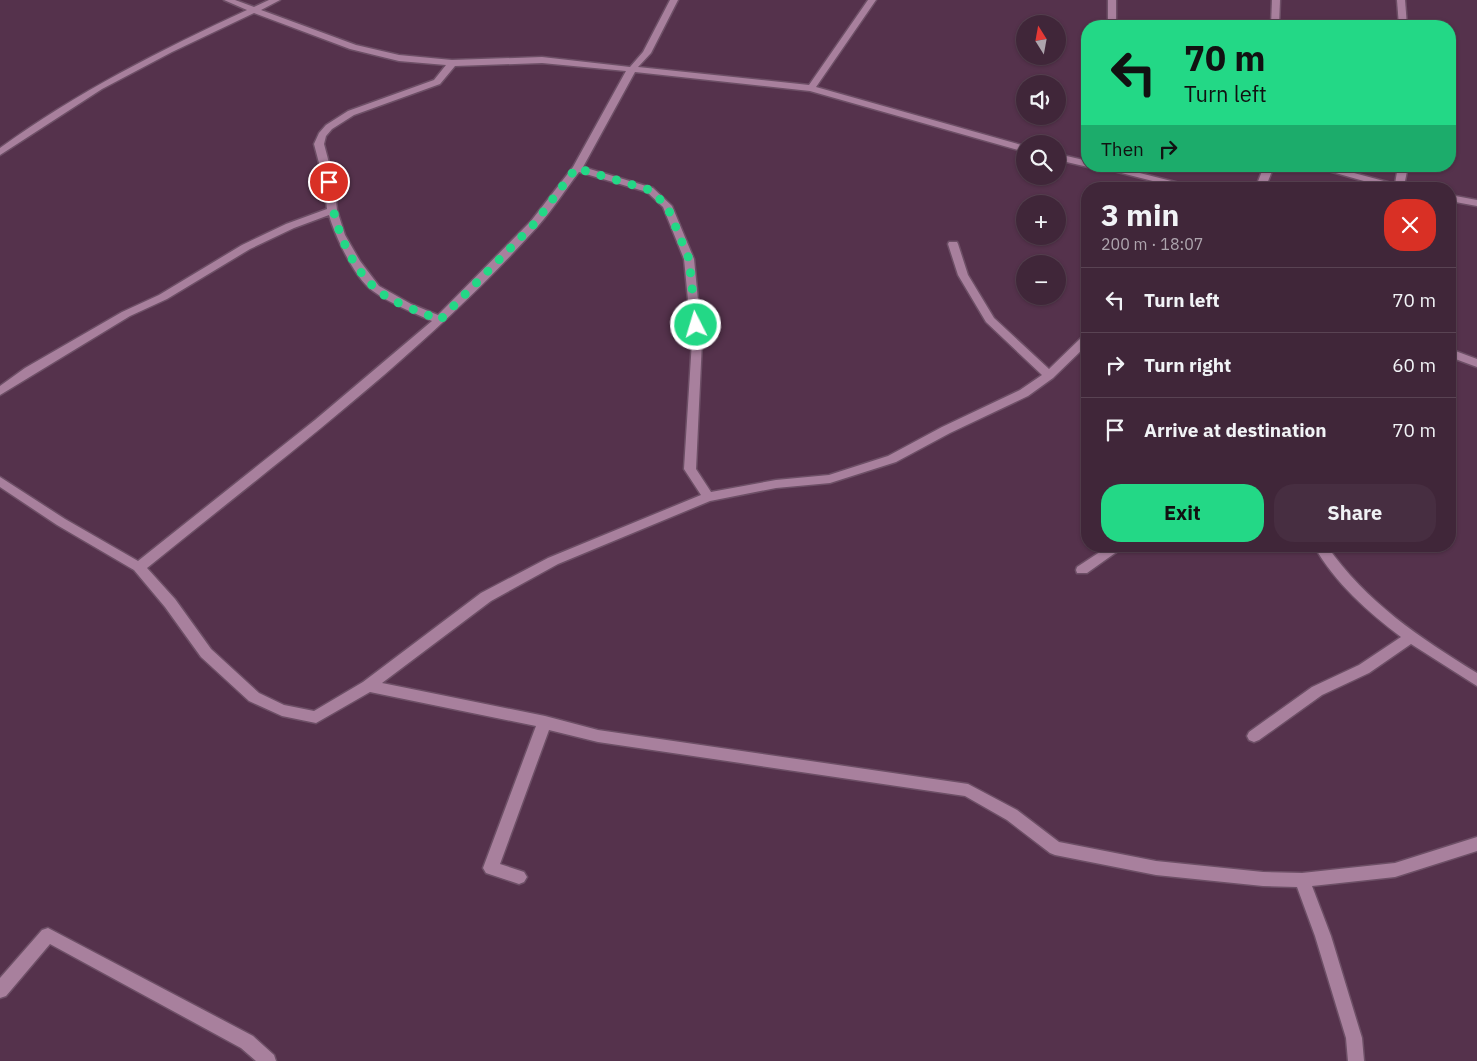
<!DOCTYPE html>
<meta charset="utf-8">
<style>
body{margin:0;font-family:"IBM Plex Sans",sans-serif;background:#472e41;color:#f1f3f6;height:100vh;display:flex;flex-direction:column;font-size:19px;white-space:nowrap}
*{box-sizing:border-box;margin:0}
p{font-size:16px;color:#aea5ae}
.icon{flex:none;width:28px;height:28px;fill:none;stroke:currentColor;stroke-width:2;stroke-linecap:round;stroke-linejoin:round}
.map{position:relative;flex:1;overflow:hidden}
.side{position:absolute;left:1081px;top:182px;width:375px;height:370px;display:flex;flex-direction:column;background:#402639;border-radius:20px;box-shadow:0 1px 4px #0004,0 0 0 1px #594353}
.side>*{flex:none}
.banner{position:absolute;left:1081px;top:20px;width:375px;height:152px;border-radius:20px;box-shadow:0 1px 4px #0004,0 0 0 1px #594353;background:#23d886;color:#111;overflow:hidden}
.needle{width:32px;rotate:349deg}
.controls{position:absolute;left:1016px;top:15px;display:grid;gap:10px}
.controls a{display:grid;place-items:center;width:50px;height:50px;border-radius:50%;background:#402639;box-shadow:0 1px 4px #0004,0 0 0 1px #594353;font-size:25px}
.pin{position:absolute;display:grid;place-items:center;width:42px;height:42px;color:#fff;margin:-21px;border:2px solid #fff;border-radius:50%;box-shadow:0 1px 5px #0007}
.me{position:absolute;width:55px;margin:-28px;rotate:355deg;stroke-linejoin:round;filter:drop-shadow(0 0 4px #0008)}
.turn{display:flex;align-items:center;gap:18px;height:105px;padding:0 20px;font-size:22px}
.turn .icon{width:65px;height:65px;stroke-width:2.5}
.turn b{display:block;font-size:35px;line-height:42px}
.then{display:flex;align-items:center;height:48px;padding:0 20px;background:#0003;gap:10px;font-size:19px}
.round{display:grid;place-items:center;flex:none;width:52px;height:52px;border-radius:20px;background:#472e41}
.headline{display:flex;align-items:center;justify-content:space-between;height:85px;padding:0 20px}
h1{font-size:30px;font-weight:700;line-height:38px}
.button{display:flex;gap:10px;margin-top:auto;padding:10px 20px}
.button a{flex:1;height:58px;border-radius:20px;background:#23d886;color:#111;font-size:20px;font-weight:700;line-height:58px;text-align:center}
.button a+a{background:#472e41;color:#f1f3f6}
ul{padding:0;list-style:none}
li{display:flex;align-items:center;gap:15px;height:65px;padding:0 20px;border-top:1px solid #594353}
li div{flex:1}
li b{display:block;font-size:19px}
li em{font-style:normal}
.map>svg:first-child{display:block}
</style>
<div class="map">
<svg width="1477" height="1061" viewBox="0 0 1477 1061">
<rect width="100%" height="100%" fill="#55324c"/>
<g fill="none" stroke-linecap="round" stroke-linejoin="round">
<g stroke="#6d4f66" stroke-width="3">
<g id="minor">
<path d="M224,0H235L254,7L269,0H280L261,10L356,45L399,55L452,60L542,57L630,67L643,52L670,0H678L651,53L638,67L809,85L868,0H876L816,87L1025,146V152L810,91L635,72L583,167L653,188L672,206L694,259L702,341L696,469L711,492L776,480L829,475L888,456L942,427L1020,390L1042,375L986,322L958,275L948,244L949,242H957L958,244L968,275L994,318L1049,369L1084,335L1088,334V344L1053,378L1028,396L950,433L896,462L830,483L776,488L710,501L558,564L491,601L382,683L545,716L598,730L968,784L1017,810L1059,842L1156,861L1263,872L1302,873L1395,863L1477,837V851L1395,877L1312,886L1331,936L1362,1038L1364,1061H1348L1346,1038L1315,936L1297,887L1263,886L1156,875L1055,855L1050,853L1007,820L965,796L598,742L549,730L500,864L524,872L527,877L524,882L519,884L486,873L483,868L536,726L370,692L316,723L282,716L249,701L201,657L165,607L134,570L57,525L0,487V477L65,519L138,561L315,420L432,321C412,312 391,304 373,291C355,279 335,236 329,215L294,228L250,249L167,299L130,316L0,395V386L25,368L122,312L159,295L242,245L286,224L327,209L324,182L314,144L319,133L326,125L348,111L434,80L446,65L399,61L350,49L254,13L172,52L102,89L0,155V148C77,92 161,50 247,10ZM542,63L626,71L573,167L531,221L438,315L411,304L379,286L360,261L345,235L337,210L334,182L324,144L326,136L332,129L354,115L440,84L455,66ZM579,172L647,192L663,207L684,259L692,341L684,469L701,495L548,558L481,593L363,682L314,711L284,705L259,693L211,649L175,599L147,568C281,459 422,355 538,226C553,209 565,190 579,172Z"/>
<rect x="1108" y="0" width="8" height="26"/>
<polygon points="1272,0 1280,0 1279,26 1271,26"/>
<polygon points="1397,0 1405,0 1407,26 1399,26"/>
<polygon points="1058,154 1088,161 1088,166 1090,166 1088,167 1058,160"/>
<polygon points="1094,166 1112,166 1203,189 1184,189"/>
<polygon points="1264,166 1274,166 1265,189 1255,189"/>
<polygon points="1311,166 1328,166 1395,184 1398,166 1408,166 1404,186 1409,189 1392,189"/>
<polygon points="1450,195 1477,200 1477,206 1450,201"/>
<polygon points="1450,349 1477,359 1477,367 1450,357"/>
<polygon points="1109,546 1125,546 1087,573 1077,573 1076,570 1077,567"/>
<path d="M1314,546H1327C1366,602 1420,638 1477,673V686L1411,644L1369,673L1322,695L1259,740L1254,742L1249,740L1247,736L1249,732L1312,687L1359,665L1401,637C1368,612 1335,583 1314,546Z"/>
<polygon points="48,928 253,1036 274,1055 276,1061 256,1061 241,1048 50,944 6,996 0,998 0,978 42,930"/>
</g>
</g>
<use href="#minor" fill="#a8809d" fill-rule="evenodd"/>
</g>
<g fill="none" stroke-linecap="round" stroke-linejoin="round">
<path stroke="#23d886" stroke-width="9" stroke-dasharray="0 16.2" d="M329,182C332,219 346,260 374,287C389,302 421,312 440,320L535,223L576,168L650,190L667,206L689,259L696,325"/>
</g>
</svg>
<div class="controls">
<a><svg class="needle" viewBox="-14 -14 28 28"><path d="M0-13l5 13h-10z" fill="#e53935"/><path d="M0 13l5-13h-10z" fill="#aea5ae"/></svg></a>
<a><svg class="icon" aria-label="sound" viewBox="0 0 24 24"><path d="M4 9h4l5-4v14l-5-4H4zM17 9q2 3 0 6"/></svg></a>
<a><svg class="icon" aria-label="search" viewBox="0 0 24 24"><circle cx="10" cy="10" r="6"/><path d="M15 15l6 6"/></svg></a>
<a>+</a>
<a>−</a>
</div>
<div class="pin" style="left:329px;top:182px;background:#d93025"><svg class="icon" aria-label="arrive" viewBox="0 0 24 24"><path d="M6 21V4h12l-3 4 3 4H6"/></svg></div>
<svg class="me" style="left:696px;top:325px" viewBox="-20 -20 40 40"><circle r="17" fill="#23d886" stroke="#fff" stroke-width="3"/><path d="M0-11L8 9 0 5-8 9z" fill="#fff"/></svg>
<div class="banner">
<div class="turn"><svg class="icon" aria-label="left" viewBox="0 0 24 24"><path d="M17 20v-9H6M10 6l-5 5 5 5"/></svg><div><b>70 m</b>Turn left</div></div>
<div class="then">Then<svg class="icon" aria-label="right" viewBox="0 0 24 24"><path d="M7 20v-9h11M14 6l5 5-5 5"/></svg></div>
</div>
<section class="side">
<div class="headline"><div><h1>3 min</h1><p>200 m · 18:07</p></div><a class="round" style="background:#d93025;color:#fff"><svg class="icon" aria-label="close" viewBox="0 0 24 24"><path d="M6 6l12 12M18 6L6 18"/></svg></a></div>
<ul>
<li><svg class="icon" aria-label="left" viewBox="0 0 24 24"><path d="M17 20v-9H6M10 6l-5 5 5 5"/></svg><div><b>Turn left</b></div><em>70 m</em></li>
<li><svg class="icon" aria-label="right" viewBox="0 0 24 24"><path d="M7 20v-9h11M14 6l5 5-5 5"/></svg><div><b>Turn right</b></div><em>60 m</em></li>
<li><svg class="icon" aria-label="arrive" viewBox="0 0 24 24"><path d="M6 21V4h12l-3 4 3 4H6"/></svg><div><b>Arrive at destination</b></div><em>70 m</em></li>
</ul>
<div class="button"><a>Exit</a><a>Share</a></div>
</section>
</div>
